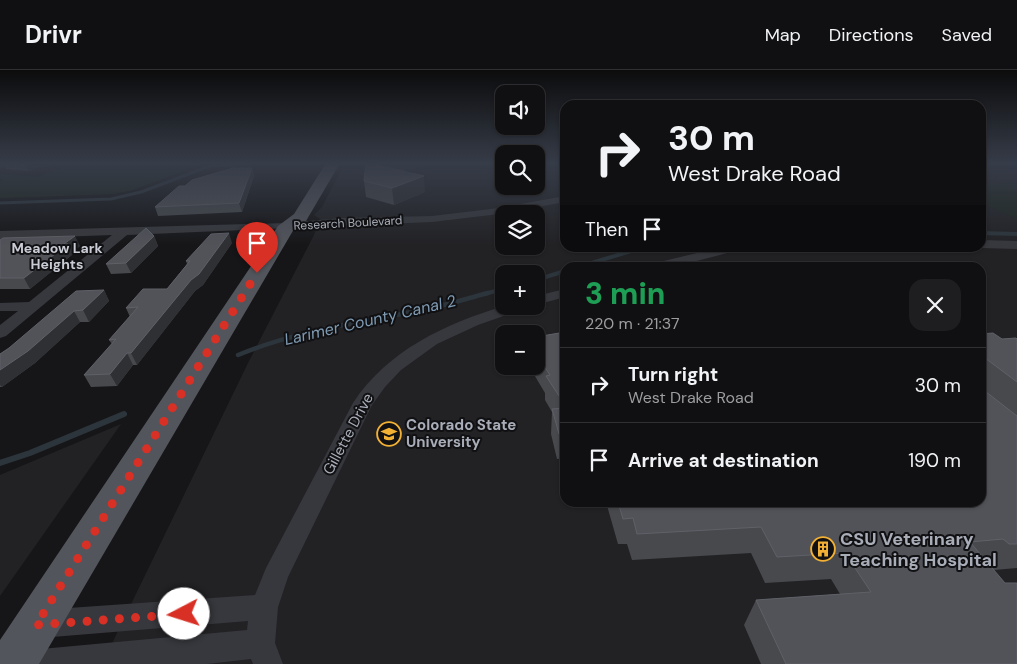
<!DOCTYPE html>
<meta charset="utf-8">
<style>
body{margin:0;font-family:"DM Sans",sans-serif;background:#1e1e20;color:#f1f3f6;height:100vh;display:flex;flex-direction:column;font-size:19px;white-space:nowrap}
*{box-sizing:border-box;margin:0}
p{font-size:16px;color:#9c9d9f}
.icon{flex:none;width:28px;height:28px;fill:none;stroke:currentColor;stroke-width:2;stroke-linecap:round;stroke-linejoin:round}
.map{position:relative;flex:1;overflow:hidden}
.details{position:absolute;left:560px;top:192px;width:426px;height:245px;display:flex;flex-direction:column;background:#101012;border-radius:15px;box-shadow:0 1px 4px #0004,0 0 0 1px #303032}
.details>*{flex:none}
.guide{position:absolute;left:560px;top:30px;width:426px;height:152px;border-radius:15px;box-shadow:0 1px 4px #0004,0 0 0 1px #303032;background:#101012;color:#f1f3f6;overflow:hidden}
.buttons{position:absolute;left:495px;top:15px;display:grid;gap:10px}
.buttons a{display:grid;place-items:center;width:50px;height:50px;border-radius:10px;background:#101012;box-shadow:0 1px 4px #0004,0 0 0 1px #303032;font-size:25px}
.pin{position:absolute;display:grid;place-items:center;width:42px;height:42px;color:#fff;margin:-51px -21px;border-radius:50% 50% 50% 0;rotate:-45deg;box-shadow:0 0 5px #0007}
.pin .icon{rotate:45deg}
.me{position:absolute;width:55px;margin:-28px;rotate:265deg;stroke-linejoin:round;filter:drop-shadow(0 0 4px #0008)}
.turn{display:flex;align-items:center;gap:18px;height:105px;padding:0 25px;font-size:22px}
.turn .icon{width:65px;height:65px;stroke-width:2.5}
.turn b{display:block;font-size:35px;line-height:42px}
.then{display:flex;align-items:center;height:48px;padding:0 25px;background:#0003;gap:10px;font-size:19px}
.round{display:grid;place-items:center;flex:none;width:52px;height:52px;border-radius:15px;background:#1e1e20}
.overview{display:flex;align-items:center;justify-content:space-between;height:85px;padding:0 25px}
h1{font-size:30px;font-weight:800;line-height:38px;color:#1e9e55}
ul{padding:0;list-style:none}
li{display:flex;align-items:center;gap:15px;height:75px;padding:0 25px;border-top:1px solid #303032}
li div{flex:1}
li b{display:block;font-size:19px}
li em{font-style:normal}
header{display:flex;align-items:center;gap:30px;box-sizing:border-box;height:70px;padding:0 25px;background:#101012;border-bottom:1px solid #303032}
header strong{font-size:24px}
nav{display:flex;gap:28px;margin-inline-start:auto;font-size:18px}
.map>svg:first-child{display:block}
</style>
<header>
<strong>Drivr</strong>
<nav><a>Map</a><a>Directions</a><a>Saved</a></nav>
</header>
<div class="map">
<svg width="1017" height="594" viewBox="0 0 1017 594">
<rect width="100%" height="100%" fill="#161618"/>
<g fill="#222225" fill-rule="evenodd">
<path d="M345,93H504V116H536V93H565V178H981V93H1017V594H102L248,293L314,165L320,149L314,145L322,137ZM504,144H536V176H504ZM565,198H981V432H565ZM504,204H536V236H504ZM504,264H536V296H504Z"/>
<polygon points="121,354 0,526 0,405"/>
</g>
<g fill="#1e261f">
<polygon points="74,93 205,93 133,120 114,124 0,128 0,111 3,110 0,109 0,104 38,107"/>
<polygon points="1017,113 1017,149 981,133 981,114"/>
</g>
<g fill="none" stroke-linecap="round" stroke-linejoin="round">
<polyline stroke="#2c353c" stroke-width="3" points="0,133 111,129 141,122 210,96 261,93"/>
<g stroke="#2c353c" stroke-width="4">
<polyline points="981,163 1017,164"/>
<polyline points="575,198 641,178"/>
<polyline points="536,210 565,201"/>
<polyline points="484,224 504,219"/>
</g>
<path stroke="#2c353c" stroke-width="4.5" d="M238,285C296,261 356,253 417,241C441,237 465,229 488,223"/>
<polyline stroke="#2c353c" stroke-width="6" points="0,393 30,383 124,344"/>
<g fill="#37383d" fill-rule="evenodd">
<polygon points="0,93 16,93 0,99"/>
<polygon points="565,126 565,132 499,144 432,152 127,165 6,266 0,268 0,255 18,241 0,241 0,233 29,232 112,165 0,169 0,161 287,153 341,148 432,146 499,138"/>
<polygon points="981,170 1017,171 1017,179 981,178"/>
<polygon points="718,178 737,178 735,181 670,198 646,198 647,195"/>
<polygon points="565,219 565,227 536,235 536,226"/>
<path d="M504,236H526L524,239L478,255L437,274L401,300L385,317L372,335L288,507L278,537L275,573L283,594H253L251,589L207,594H26L30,583L41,579L247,560L248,551L40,568L30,564L26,554L30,544L40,540L255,525L266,498L353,333C388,280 445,254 504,236Z"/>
</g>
<polygon fill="#53555c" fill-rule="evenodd" points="326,93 340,93 306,151 294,159 39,594 0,594 0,570 278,156 294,144"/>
</g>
<g fill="#47494d">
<polygon points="4,93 53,93 28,101 6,99"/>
<polygon points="428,93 404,101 425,122 394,135 366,127 364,111"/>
<polygon points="252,98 254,106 242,142 158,146 155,137 185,116"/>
<polygon points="154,166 158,176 131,203 111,204 106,194"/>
<polygon points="0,170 80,176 72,182 73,184 30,219 0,219"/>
<polygon points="232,173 203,215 195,221 137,295 133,295 117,316 91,317 84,305 112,274 109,270 130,247 126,238 167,219 187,194 186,191"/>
<polygon points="104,220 109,231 89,252 80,252 35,293 2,317 0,317 0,284"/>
<polygon points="565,262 565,388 557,389 551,364 552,342 545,330 545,323 529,296 536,296 536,267"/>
<polygon points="981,264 1002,269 1017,269 1017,498 994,500 1017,594 761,594 744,555 756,530 840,524 831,509 765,513 751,483 632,490 627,474 618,474 606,432 981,432"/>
</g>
<g fill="#2f3033">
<polygon points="33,93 53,93 28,101 25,95"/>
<polygon points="382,93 428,93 378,110 376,95"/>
<polygon points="252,98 254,106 242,142 239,133"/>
<polygon points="424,106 425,122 394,135 392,118"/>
<polygon points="229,163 232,173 203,215 195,221 137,295 131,283"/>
<polygon points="75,166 80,176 72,182 73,184 30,219 24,208"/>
<polygon points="154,166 158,176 131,203 126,193"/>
<polygon points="104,220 109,231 89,252 83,240"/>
<polygon points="74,241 80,252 35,293 2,317 0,315 0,300"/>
<polygon points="127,283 133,295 117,316 110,304"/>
</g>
<g fill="#525359" stroke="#5f6168">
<polygon points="4,93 33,93 25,95"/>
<polygon points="366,93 382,93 376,95 424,106 392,118 364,111"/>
<polygon points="233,98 252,98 239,133 155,137 179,116 185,116 192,110"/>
<polygon points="146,158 154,166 126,193 106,194"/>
<polygon points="229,163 199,204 191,210 131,283 127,283 110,304 84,305 116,269 109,270 138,237 126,238 143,219 167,219 190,191 186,191 211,164"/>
<polygon points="75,166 64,174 68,174 24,208 0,208 0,170 3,168"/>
<polygon points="104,220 83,240 74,241 28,281 0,300 0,284 9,278 76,221"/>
<polygon points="565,262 565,335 546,306 550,305 536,284 536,267"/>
<polygon points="993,263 1002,269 1016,268 1017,269 1017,312 981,285 981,264"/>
<polygon points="981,318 1017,346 1017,474 1009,474 1003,469 970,472 1005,513 1017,513 1017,594 786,594 756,530 871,522 845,483 777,487 761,457 637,464 633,448 623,449 618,432 981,432"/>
<polygon points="565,338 565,363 559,364 552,339"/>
</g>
<linearGradient id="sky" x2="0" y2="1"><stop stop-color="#0c0c0d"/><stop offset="0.53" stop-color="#363c48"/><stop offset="1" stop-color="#363c48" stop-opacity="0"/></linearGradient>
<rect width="1017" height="176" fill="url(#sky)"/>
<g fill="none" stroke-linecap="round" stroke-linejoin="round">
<polyline stroke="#d93025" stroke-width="9" stroke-dasharray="0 16.2" points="184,544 36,555 257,203"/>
</g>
<defs>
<g id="university-ring" transform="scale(1.25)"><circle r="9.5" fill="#111113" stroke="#f2b134" stroke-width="1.5"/><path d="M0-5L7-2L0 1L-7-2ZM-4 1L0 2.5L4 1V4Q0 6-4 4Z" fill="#f2b134"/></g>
<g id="building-ring" transform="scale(1.25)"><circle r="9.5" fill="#111113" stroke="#f2b134" stroke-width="1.5"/><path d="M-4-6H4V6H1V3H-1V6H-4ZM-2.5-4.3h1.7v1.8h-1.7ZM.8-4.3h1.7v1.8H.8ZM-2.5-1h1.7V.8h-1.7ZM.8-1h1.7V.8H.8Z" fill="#f2b134"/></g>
</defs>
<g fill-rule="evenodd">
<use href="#university-ring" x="389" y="364"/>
<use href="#building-ring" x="823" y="479"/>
</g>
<g text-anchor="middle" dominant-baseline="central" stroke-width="4" stroke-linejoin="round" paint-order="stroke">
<g font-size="12" fill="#a8adb8" stroke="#111113">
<text transform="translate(348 153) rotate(-3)">Research Boulevard</text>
</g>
<g font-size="14" font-weight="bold" fill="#c9ccd4" stroke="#111113">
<text x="57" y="178">Meadow Lark<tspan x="57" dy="16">Heights</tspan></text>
</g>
<g font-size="15" font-weight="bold" fill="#a8adb8" stroke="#111113" text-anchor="start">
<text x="406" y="355">Colorado State<tspan x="406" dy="17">University</tspan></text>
</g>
<g font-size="15" fill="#a8adb8" stroke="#111113">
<text transform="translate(348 364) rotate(-62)">Gillette Drive</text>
</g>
<g font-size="16" font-style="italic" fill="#7f9bb3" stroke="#111113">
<text transform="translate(370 250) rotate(-13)">Larimer County Canal 2</text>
</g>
<g font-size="18" font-weight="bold" fill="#a8adb8" stroke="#111113" text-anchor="start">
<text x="840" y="469">CSU Veterinary<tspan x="840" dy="21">Teaching Hospital</tspan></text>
</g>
</g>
</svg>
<div class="buttons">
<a><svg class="icon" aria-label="sound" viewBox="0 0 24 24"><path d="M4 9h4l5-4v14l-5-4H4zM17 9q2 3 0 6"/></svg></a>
<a><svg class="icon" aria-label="search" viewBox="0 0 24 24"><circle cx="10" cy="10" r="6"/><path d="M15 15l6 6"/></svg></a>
<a><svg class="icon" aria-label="layers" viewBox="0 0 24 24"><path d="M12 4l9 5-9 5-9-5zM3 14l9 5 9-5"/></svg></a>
<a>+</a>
<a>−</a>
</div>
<div class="pin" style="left:257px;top:203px;background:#d93025"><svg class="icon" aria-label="arrive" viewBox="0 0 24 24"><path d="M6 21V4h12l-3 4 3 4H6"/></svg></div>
<svg class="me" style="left:184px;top:544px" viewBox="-20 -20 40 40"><circle r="19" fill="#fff"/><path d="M0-13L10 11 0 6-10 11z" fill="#d93025"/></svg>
<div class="guide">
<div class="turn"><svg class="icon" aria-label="right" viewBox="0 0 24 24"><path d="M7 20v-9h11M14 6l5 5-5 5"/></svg><div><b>30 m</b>West Drake Road</div></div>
<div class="then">Then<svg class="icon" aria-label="arrive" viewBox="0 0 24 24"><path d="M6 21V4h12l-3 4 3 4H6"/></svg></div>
</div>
<section class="details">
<div class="overview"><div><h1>3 min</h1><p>220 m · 21:37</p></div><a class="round"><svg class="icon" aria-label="close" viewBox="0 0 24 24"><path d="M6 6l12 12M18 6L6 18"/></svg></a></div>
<ul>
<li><svg class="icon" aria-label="right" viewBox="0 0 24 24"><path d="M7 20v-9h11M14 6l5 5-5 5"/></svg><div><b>Turn right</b><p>West Drake Road</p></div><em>30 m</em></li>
<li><svg class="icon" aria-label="arrive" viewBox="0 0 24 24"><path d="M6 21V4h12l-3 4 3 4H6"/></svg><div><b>Arrive at destination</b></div><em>190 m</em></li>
</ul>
</section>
</div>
